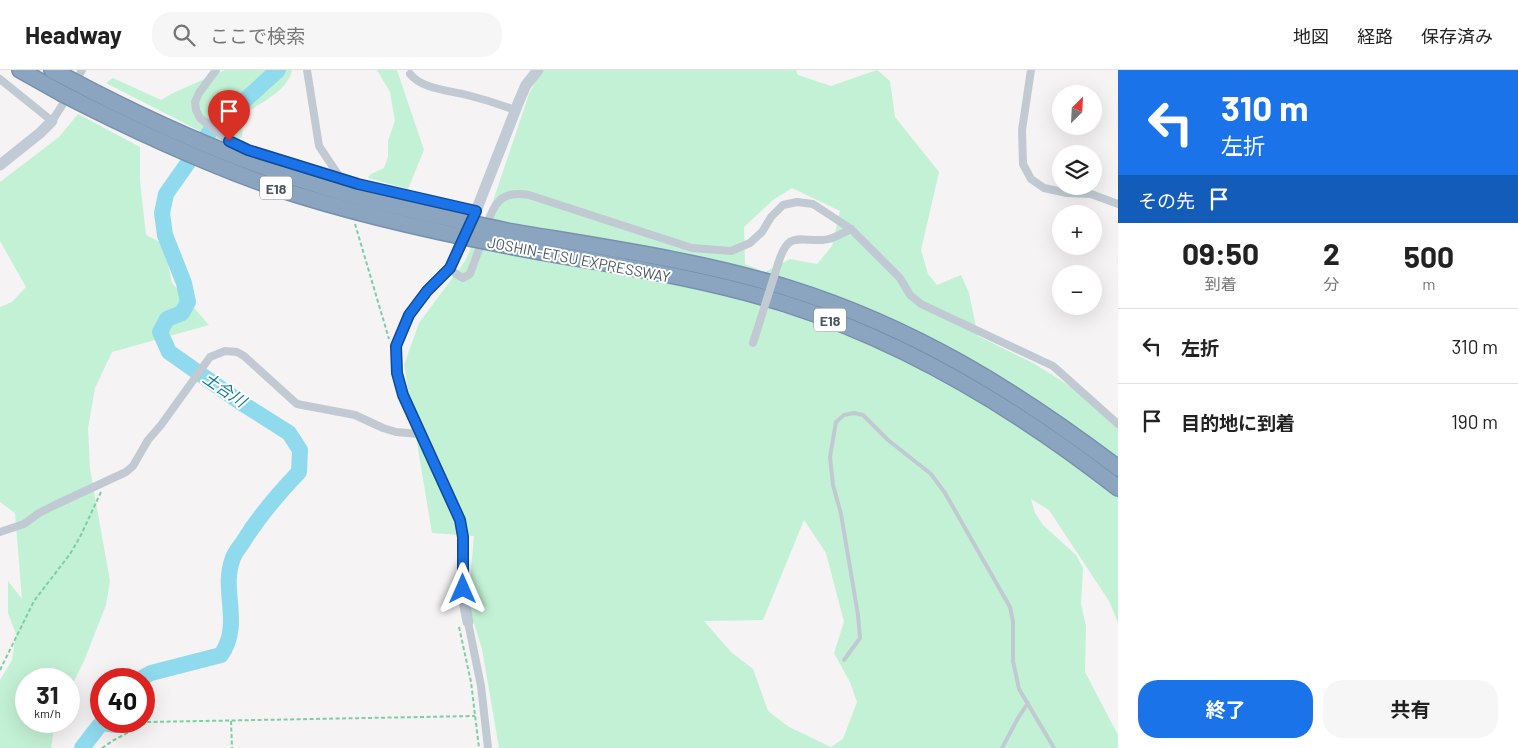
<!DOCTYPE html>
<html lang="ja">
<meta charset="utf-8">
<style>
body{margin:0;font-family:Barlow,"Noto Sans JP",sans-serif;background:#f6f6f6;color:#222;height:100vh;display:flex;flex-direction:column;font-size:19px;white-space:nowrap}
*{box-sizing:border-box;margin:0}
p{font-size:16px;color:#767676}
.icon{flex:none;width:28px;height:28px;fill:none;stroke:currentColor;stroke-width:2;stroke-linecap:round;stroke-linejoin:round}
.map{position:relative;flex:1;overflow:hidden}
.side{display:flex;flex-direction:column;background:#fff;width:400px}
.side>*{flex:none}
.guide{background:#1a73e8;color:#fff;overflow:hidden}
.needle{width:32px;rotate:24deg}
.fabs{position:absolute;left:1052px;top:15px;display:grid;gap:10px}
.fabs a{display:grid;place-items:center;width:50px;height:50px;border-radius:50%;background:#fff;box-shadow:0 5px 20px #0002;font-size:25px}
.speed{position:absolute;left:15px;top:598px;display:flex;gap:10px;font-size:25px;font-weight:700;text-align:center}
.speed>*{display:grid;place-content:center;width:65px;height:65px;border-radius:50%;background:#fff;box-shadow:0 5px 20px #0002;line-height:1}
.speed small{font-size:12px;font-weight:400}
.speed .limit{border:8px solid #d22;background:#fff;color:#111}
.pin{position:absolute;display:grid;place-items:center;width:42px;height:42px;color:#fff;margin:-51px -21px;border-radius:50% 50% 50% 0;rotate:-45deg;box-shadow:0 0 5px #0007}
.pin .icon{rotate:45deg}
.me{position:absolute;width:55px;margin:-28px;rotate:0deg;stroke-linejoin:round;filter:drop-shadow(0 0 4px #0008)}
.turn{display:flex;align-items:center;gap:18px;height:105px;padding:0 20px;font-size:22px}
.turn .icon{width:65px;height:65px;stroke-width:2.5}
.turn b{display:block;font-size:35px;line-height:42px}
.then{display:flex;align-items:center;height:48px;padding:0 20px;background:#0003;gap:10px;font-size:19px}
.eta{display:flex;justify-content:space-evenly;align-items:center;height:85px;text-align:center}
.eta b{font-size:30px;font-weight:700;line-height:35px}
.cta{display:flex;gap:10px;margin-top:auto;padding:10px 20px}
.cta a{flex:1;height:58px;border-radius:20px;background:#1a73e8;color:#fff;font-size:20px;font-weight:700;line-height:58px;text-align:center}
.cta a+a{background:#f6f6f6;color:#222}
ul{padding:0;list-style:none}
li{display:flex;align-items:center;gap:15px;height:75px;padding:0 20px;border-top:1px solid #e0e0e0}
li div{flex:1}
li b{display:block;font-size:19px}
li em{font-style:normal}
header{display:flex;align-items:center;gap:30px;box-sizing:border-box;height:70px;padding:0 25px;background:#fff;border-bottom:1px solid #e0e0e0}
header strong{font-size:24px}
nav{display:flex;gap:28px;margin-inline-start:auto;font-size:18px}
.search{width:350px;height:45px;background:#f6f6f6;display:flex;align-items:center;gap:12px;box-sizing:border-box;padding:0 18px;border-radius:20px;color:#767676;font-size:19px}
main{display:flex;flex:1;min-height:0}
.map>svg:first-child{display:block}
</style>
<header>
<strong>Headway</strong>
<div class="search"><svg class="icon" aria-label="search" viewBox="0 0 24 24"><circle cx="10" cy="10" r="6"/><path d="M15 15l6 6"/></svg>ここで検索</div>
<nav><a>地図</a><a>経路</a><a>保存済み</a></nav>
</header>
<main>
<div class="map">
<svg width="1118" height="678" viewBox="0 0 1118 678">
<rect width="100%" height="100%" fill="#f5f3f3"/>
<g fill="#c3f1d5" fill-rule="evenodd">
<path d="M225,0H292C288,21 260,33 244,44L242,68L221,72L106,13L113,8L161,30L173,23Z"/>
<polygon points="377,0 397,0 424,80 408,119 368,108 371,104 384,98 388,87 388,71 395,51 390,22"/>
<path d="M542,0H796L798,5L831,16L877,0L890,11L895,47L939,102L921,180L928,204L937,215L961,205L969,223L978,266L1033,293L1059,309L1118,349V553L1109,531L1049,440L1031,429L1035,443L1043,455L1076,485L1083,498L1081,534L1086,556L1085,602L1118,665V678H499L482,579L468,534L474,466L432,463L404,295L419,253L465,191L492,134L529,24ZM792,118L840,141L832,176L817,194L790,189L765,202L745,194L744,157L773,130ZM804,450L826,483L844,552L834,583L850,612L857,632L843,669L831,677L789,657L768,641L753,599L731,582L704,551L763,550Z"/>
<polygon points="78,44 140,77 140,111 146,165 164,174 172,213 209,255 112,282 95,318 88,358 90,399 110,511 106,535 84,591 69,621 69,609 26,609 26,651 55,651 51,678 0,678 0,610 12,590 16,564 8,543 8,511 22,529 15,443 0,432 0,237 12,232 26,217 0,171 0,112 59,67"/>
</g>
<g fill="none" stroke-linecap="round" stroke-linejoin="round">
<g stroke="#90daee" stroke-width="16">
<path d="M140,609L151,603L221,585C243,553 220,521 233,488C235,482 240,477 243,472C259,446 278,424 299,402L300,380L289,363L240,332L169,282L160,262L167,249L182,243L188,232L184,213L165,165L162,143L166,124L216,53L233,41L278,0"/>
<polyline points="82,678 99,656 102,653 116,655 121,651"/>
</g>
<g stroke="#7690ad" stroke-width="18">
<g id="highway">
<polyline points="20,0 61,23"/>
<polyline points="52,0 69,9"/>
<path d="M507,161C601,177 697,190 788,218C913,257 1015,320 1118,398"/>
<path d="M504,175C598,193 694,205 786,234C908,273 1017,339 1118,418"/>
</g>
</g>
<g stroke="#7ad0a6" stroke-width="2" stroke-dasharray="4 2.5" stroke-linecap="butt">
<polyline points="355,154 389,269"/>
<polyline points="459,557 471,612 479,678"/>
<polyline points="0,600 34,531 70,484 80,467 101,422"/>
<polyline points="231,651 232,678"/>
<polyline points="102,678 114,670 148,652 475,646"/>
</g>
<g stroke="#c1cad2" stroke-width="4">
<polyline points="844,590 860,568 858,545 841,444 833,415 830,387 836,352 844,345 854,343 863,345 888,370 931,404 945,423 1010,537 1013,552 1013,591 1019,619 1054,678"/>
<polyline points="1002,678 1018,648 1028,633"/>
</g>
<g stroke="#c1cad2" stroke-width="8">
<polyline points="216,0 199,23 195,32 196,40 200,48 229,71 248,80 359,114 476,141"/>
<polyline points="307,0 319,76 341,109"/>
<polyline points="1031,0 1022,60 1023,94 1031,109 1044,118 1067,123 1091,124 1118,134"/>
<path d="M410,4C422,19 448,20 467,25C483,29 499,34 515,40"/>
<polyline points="0,9 52,51 61,37 82,0"/>
<path d="M486,157C494,133 501,120 529,125L692,178L731,181L750,173L762,162L771,147L783,135L797,132L813,134L851,159L900,208L910,225L921,234L1053,296L1118,354"/>
<path d="M778,194C788,161 796,171 823,170C832,170 843,163 851,159"/>
<polyline points="450,198 456,204 463,208 470,204 483,168"/>
<polyline points="0,462 24,454 39,443 55,435 126,402 133,396 148,370 161,355 210,287 225,281 237,282 244,286 297,334 355,345 383,358 396,362 419,364"/>
<polyline points="468,552 481,616 488,678"/>
</g>
<g stroke="#c1cbd6" stroke-width="11">
<polyline points="0,95 40,63 52,51"/>
<polyline points="468,552 464,531 463,467 460,450 403,325 397,303 396,276 409,245 427,221 450,198 476,141 519,31 526,15 538,0"/>
</g>
<use href="#highway" stroke="#8ba5c1" stroke-width="15"/>
<g stroke="#7690ad" stroke-width="18" stroke-linecap="butt">
<g id="highway-bridge">
<path d="M69,9C152,53 237,91 327,118C386,136 447,148 507,161"/>
<path d="M61,23C131,59 202,92 276,118C351,143 427,160 504,175"/>
</g>
</g>
<polyline stroke="#c1cad2" stroke-width="8" points="753,273 778,194"/>
<use href="#highway-bridge" stroke="#8ba5c1" stroke-width="15"/>
</g>
<g fill="none" stroke-linecap="round" stroke-linejoin="round">
<g stroke="#114b97" stroke-width="12">
<polyline id="route" points="229,71 248,80 358,114 476,141 450,198 427,221 409,245 396,276 397,303 403,325 460,450 463,467 463,519"/>
</g>
<use href="#route" stroke="#1a73e8" stroke-width="9"/>
</g>
<g text-anchor="middle" dominant-baseline="central" stroke-width="4" stroke-linejoin="round" paint-order="stroke">
<g fill="#fff" stroke="#808990" stroke-width="1">
<rect x="260" y="106.5" width="32" height="23" rx="4"/>
<rect x="814" y="238.5" width="32" height="23" rx="4"/>
</g>
<g font-size="14" font-weight="bold" fill="#4a5661">
<text x="276" y="118">E18</text>
<text x="830" y="250">E18</text>
</g>
<g font-size="15" fill="#4a5661" stroke="#fff">
<text transform="translate(579 189) rotate(11)">JOSHIN-ETSU EXPRESSWAY</text>
</g>
<g font-size="16" font-style="italic" fill="#0c7c9b" stroke="#fff">
<text transform="translate(225 319) rotate(34)">土合川</text>
</g>
</g>
</svg>
<div class="fabs">
<a><svg class="needle" viewBox="-14 -14 28 28"><path d="M0-13l5 13h-10z" fill="#e53935"/><path d="M0 13l5-13h-10z" fill="#767676"/></svg></a>
<a><svg class="icon" aria-label="layers" viewBox="0 0 24 24"><path d="M12 4l9 5-9 5-9-5zM3 14l9 5 9-5"/></svg></a>
<a>+</a>
<a>−</a>
</div>
<div class="speed"><div>31<small>km/h</small></div><div class="limit">40</div></div>
<div class="pin" style="left:229px;top:71px;background:#d93025"><svg class="icon" aria-label="arrive" viewBox="0 0 24 24"><path d="M6 21V4h12l-3 4 3 4H6"/></svg></div>
<svg class="me" style="left:463px;top:519px" viewBox="-20 -20 40 40"><path d="M0-17L14 15 0 8-14 15z" fill="#1a73e8" stroke="#fff" stroke-width="4"/></svg>
</div>
<section class="side">
<div class="guide">
<div class="turn"><svg class="icon" aria-label="left" viewBox="0 0 24 24"><path d="M17 20v-9H6M10 6l-5 5 5 5"/></svg><div><b>310 m</b>左折</div></div>
<div class="then">その先<svg class="icon" aria-label="arrive" viewBox="0 0 24 24"><path d="M6 21V4h12l-3 4 3 4H6"/></svg></div>
</div>
<div class="eta">
<div><b>09:50</b><p>到着</p></div>
<div><b>2</b><p>分</p></div>
<div><b>500</b><p>m</p></div>
</div>
<ul>
<li><svg class="icon" aria-label="left" viewBox="0 0 24 24"><path d="M17 20v-9H6M10 6l-5 5 5 5"/></svg><div><b>左折</b></div><em>310 m</em></li>
<li><svg class="icon" aria-label="arrive" viewBox="0 0 24 24"><path d="M6 21V4h12l-3 4 3 4H6"/></svg><div><b>目的地に到着</b></div><em>190 m</em></li>
</ul>
<div class="cta"><a>終了</a><a>共有</a></div>
</section>
</main>
